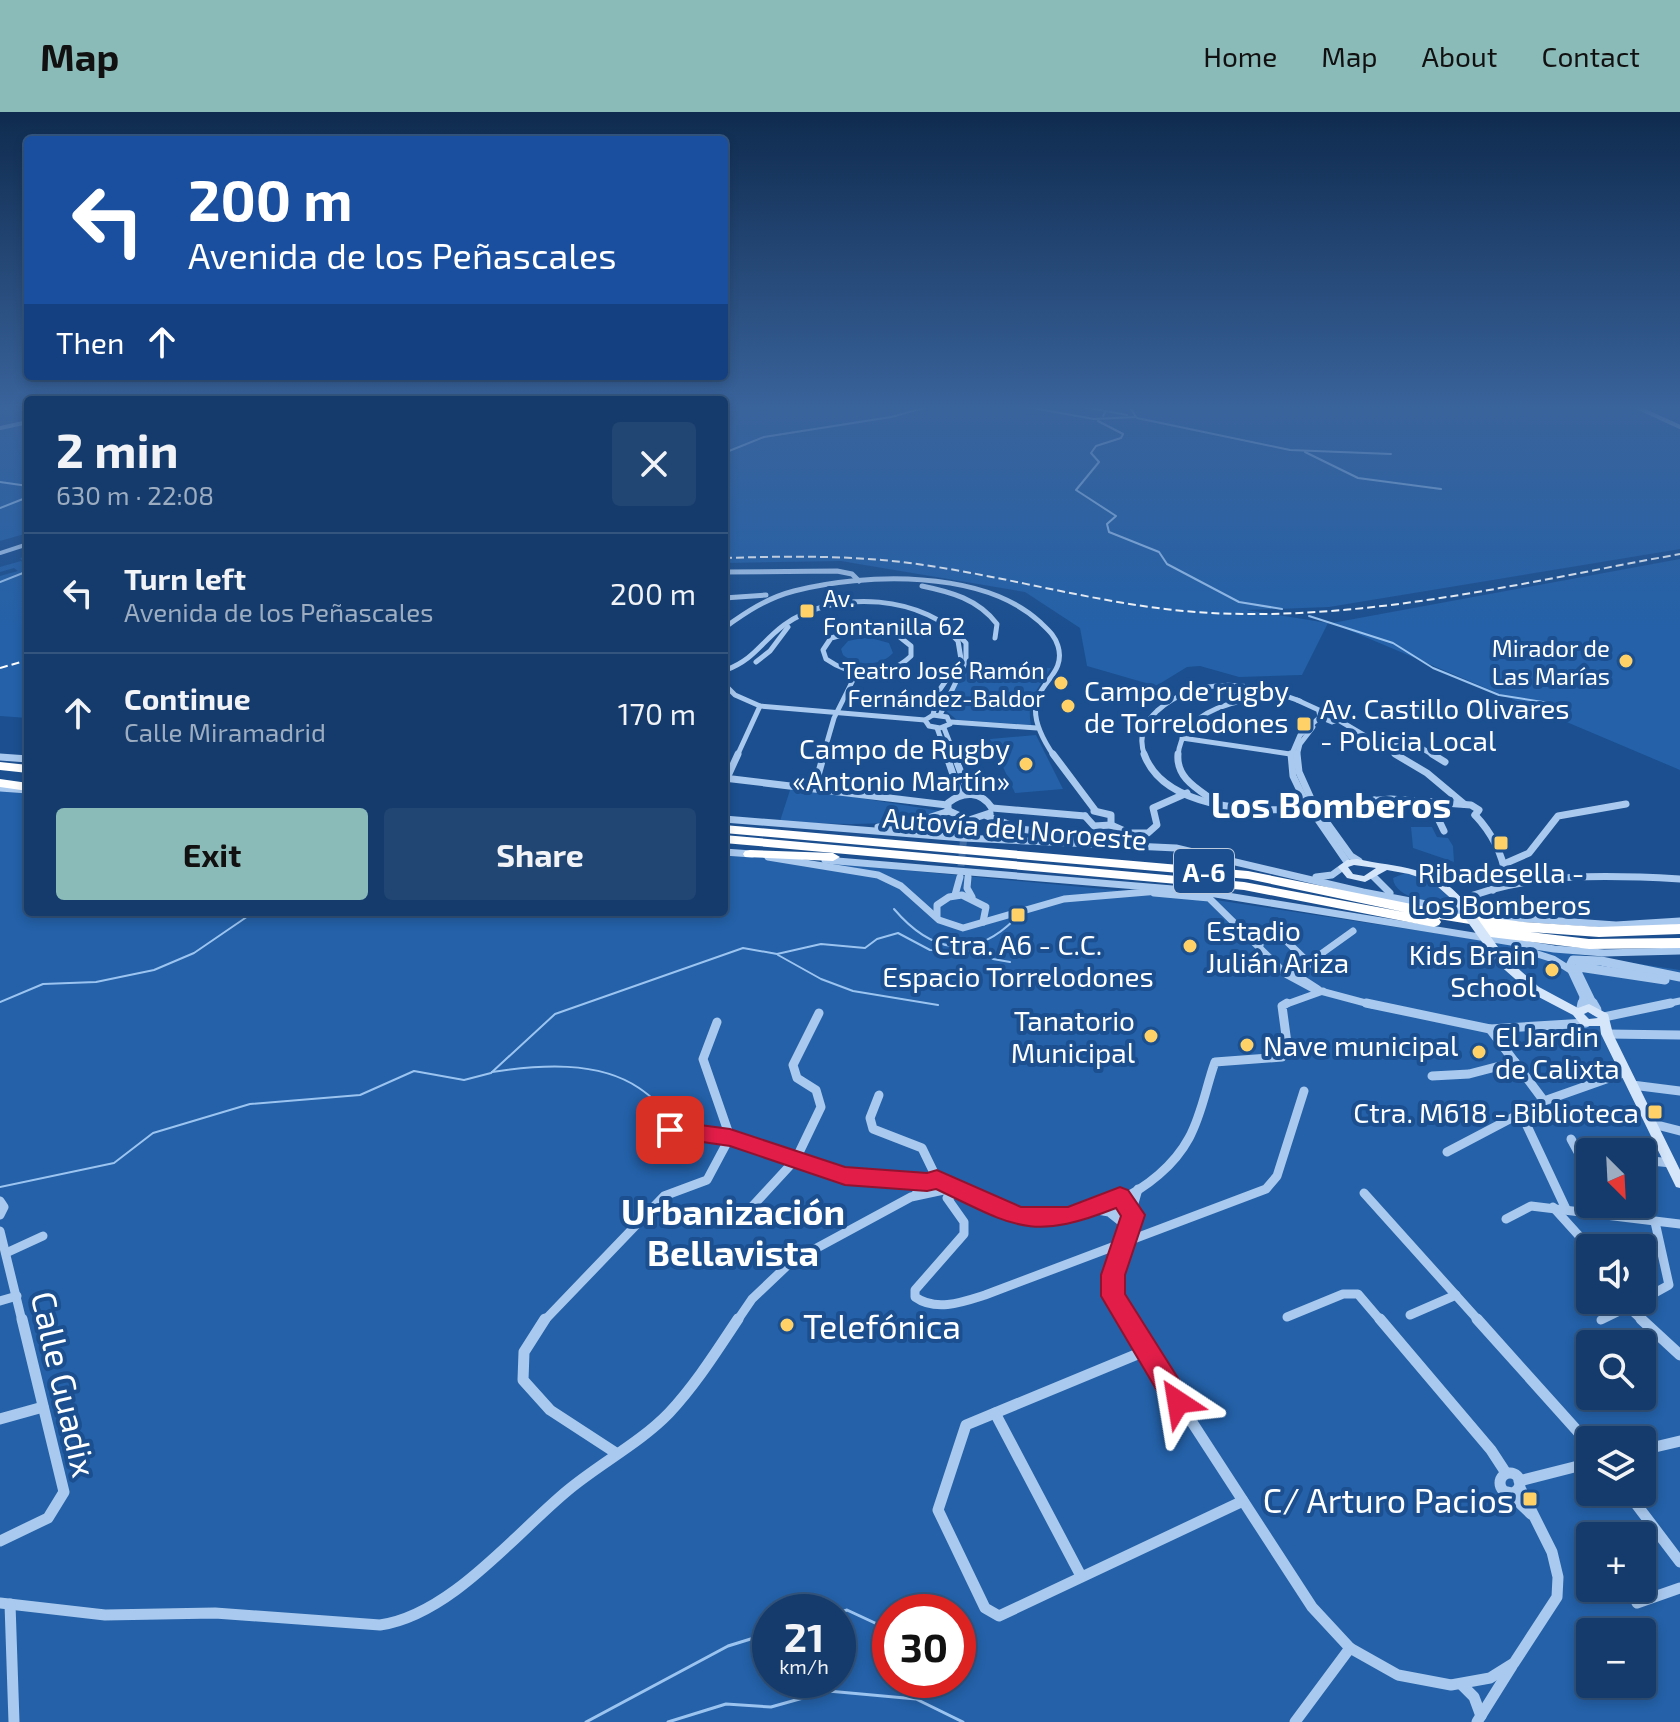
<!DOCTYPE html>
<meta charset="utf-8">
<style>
body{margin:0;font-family:"Exo 2",sans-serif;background:#214673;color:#f1f3f6;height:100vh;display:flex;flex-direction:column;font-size:30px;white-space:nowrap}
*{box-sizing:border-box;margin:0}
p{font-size:26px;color:#9dadc1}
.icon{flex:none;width:44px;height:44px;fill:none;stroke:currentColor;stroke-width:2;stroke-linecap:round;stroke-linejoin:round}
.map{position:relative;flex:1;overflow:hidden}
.panel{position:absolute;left:24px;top:284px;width:704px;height:520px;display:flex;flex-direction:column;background:#143b6b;border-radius:8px;box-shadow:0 4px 12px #0003,0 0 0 2px #33557e}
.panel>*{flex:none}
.guide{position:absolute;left:24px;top:24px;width:704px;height:244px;border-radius:8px;box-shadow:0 4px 12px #0003,0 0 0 2px #33557e;background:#1a4fa0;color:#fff;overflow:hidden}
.needle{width:52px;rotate:156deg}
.buttons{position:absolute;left:1576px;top:1026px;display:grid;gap:16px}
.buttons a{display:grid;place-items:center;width:80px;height:80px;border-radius:8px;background:#143b6b;box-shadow:0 4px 12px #0003,0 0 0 2px #33557e;font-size:40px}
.speed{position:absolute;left:752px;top:1482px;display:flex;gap:16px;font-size:40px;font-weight:700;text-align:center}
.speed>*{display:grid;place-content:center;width:104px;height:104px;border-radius:50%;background:#143b6b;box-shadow:0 4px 12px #0003,0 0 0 2px #33557e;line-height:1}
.speed small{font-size:20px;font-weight:400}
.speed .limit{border:12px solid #d22;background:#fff;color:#111}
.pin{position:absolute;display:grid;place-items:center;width:68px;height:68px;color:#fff;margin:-34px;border-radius:16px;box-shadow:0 4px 12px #0006}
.me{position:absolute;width:88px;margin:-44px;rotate:327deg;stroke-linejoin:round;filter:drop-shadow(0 0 6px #0008)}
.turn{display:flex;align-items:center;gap:28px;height:168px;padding:0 32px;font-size:36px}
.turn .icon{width:104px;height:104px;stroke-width:2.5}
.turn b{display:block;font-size:56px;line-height:68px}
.then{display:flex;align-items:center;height:76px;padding:0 32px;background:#0003;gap:16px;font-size:30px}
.round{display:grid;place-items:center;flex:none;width:84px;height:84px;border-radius:8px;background:#214673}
.headline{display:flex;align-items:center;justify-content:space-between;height:136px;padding:0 32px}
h1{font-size:48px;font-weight:700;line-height:60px}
.button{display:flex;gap:16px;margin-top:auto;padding:16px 32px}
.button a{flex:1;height:92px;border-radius:8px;background:#8bbbb9;color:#111;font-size:32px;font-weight:700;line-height:92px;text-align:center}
.button a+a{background:#214673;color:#f1f3f6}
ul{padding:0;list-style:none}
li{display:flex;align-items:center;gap:24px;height:120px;padding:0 32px;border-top:2px solid #33557e}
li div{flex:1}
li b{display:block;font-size:30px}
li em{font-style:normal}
header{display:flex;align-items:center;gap:48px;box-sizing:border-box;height:112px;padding:0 40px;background:#8bbbb9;color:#111}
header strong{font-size:38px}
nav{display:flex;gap:44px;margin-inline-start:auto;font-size:28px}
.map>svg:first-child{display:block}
</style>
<header>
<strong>Map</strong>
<nav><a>Home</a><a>Map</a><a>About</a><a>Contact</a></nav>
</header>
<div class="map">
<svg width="1680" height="1610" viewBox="0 0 1680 1610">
<rect width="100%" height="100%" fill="#1b4f8f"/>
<g fill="#2461a8" fill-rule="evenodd">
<polygon points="724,293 1680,293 1680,437 1329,495 1246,498 1328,511 1302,563 1239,565 1200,554 1187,555 1156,574 1087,554 1080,516 1025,480 841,449 724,451"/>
<polygon points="28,312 28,421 0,429 0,317"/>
<polygon points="28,444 28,606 0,604 0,464 18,459 14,456 0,460 0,455 21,449 26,453 20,446"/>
<polygon points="1680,447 1680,658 1332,511"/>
<path d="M867,525L889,531L893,541C880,555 857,554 843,543L841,537L848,529Z"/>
<path d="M975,550L1051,556C1038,578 1026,586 1031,613L957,608L945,598L957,573Z"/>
<polygon points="1036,623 1063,677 1015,681 990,627"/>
<path d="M0,672L28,674V800H724V741L1209,787L1680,858V1610H0ZM1590,1040H1642V1092H1590ZM1590,1136H1642V1188H1590ZM1590,1232H1642V1284H1590ZM1590,1328H1642V1380H1590ZM1590,1424H1642V1476H1590ZM770,1500H838V1568H770ZM890,1500H958V1568H890ZM1590,1520H1642V1572H1590Z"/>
<path d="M791,675L941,699C887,717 836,712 780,709Z"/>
<polygon points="1411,715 1432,715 1437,725 1448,726 1453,734 1454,750 1413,736"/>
<path d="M1405,761C1429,765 1445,776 1458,797C1440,792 1394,788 1393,766Z"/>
</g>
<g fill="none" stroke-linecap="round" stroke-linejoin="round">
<g stroke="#9cc4f0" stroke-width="2">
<polyline points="1016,293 1094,307 1136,305 1130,295 1122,293"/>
<polyline points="1073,293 1106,299 1103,304"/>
<polyline points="1106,299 1127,303"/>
<polyline points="1137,306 1290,338 1391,342"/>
<polyline points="1098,309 1123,322 1121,326 1096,334 1091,341 1099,350 1076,378 1116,404 1107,412 1109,420 1159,440 1167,452 1239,490 1282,497"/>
<polyline points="1305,340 1358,366 1441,377"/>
<polyline points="724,341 764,325 891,305 935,293"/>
<polyline points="0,370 28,374"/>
<polyline points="0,396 28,385"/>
<polyline points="0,470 28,459"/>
<polyline points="1309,504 1393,531 1433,556 1499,583 1549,591 1569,605"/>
<path d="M894,797C930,839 971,850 1014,808"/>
<polyline points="778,843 821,867 853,879 938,893"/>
<polyline points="0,890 43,872 96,870 154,858 194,841 254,800"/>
<path d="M492,960C538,953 598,948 639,976C654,986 667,1000 683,1011"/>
<polyline points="0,1075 114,1051 153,1021 250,992 360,983 414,959 464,968 491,961 555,902 743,836 777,842 821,832 865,836 877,827 898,821 930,838 982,839 993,847 1010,850"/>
</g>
<g stroke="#9cc4f0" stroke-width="3">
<polyline points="838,1501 847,1498 890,1518"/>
<polyline points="586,1610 728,1534 770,1521"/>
<polyline points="668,1610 726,1592 771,1595 828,1579 916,1587 963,1610"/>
</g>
<polyline stroke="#3d69a0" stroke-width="7" stroke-dasharray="7 3" stroke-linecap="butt" points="960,764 964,723"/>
<g stroke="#a9c9ee" stroke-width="4">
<polyline points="1632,293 1680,315"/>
<polyline points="0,316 28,310"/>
<polyline points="0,441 28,432"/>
</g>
<g stroke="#a9c9ee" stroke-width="5">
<polyline points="724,460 837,459 852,462 859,469"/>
<path d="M922,474C951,480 978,487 997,512L995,526"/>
<polyline points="724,486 766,483"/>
<path d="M724,516C746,500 767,486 794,479C865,461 982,457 1040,510C1047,517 1055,523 1058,534C1070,574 1005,573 1054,644"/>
<path d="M865,517L896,522L911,534V544C887,567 853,566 826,547L823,538L831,526Z"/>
<polyline points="756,550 770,539 788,515"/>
<path d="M726,558C755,547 761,530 784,513C835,476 926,483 966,531V549L940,603"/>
<polyline points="724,572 735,583 760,594 925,608"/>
<polyline points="1297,588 1321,599"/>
<polygon points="1334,599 1342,606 1332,610 1320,605 1319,600"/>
<polyline points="933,603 938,580 961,547 958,529 944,515"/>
<polygon points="933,603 947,605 950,612 940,616 929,614 925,608"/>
<polyline points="1340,609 1399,644"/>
<polyline points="951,610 1037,616"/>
<polyline points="937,616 947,644"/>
<polyline points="944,616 955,644"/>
<polyline points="1182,626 1290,642"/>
<polyline points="1385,634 1406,627 1435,644"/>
<polyline points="737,644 760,594"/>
<polyline points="823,644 834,606 857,560"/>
<path d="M1145,644C1138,627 1143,612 1157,599C1199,562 1252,571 1300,589"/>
<path d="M1178,644C1182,596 1243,585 1281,585"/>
<polyline points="1291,644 1300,623 1320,605"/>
<polyline points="1297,644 1300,632 1313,615"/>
</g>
<g stroke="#a9c9ee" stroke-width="7">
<polyline points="946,642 960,683"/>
<polyline points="954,642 969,682"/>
<polyline points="1053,642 1095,698"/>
<path d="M1144,642C1164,697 1253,700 1302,697"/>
<path d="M1178,642C1176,664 1194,675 1210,686"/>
<polyline points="1291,642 1293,664 1305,689"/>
<polyline points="1297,642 1299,660 1312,689"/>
<polyline points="1395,642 1427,661 1464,692"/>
<polyline points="1432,642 1445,650"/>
<polyline points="0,645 28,647"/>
<polyline points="724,666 947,693"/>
<polyline points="727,666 738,642"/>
<polyline points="815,674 824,642"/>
<polyline points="0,676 28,678"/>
<polyline points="1374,688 1383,705"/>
<polyline points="1430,690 1444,719"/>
<polyline points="1322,693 1391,687 1471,693 1479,698 1475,703"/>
<polyline points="992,696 1085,704"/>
<path d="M948,697V691C963,679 981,679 992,696"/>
<polyline points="949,699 969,708 990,701"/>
<polyline points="1094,699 1111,703 1111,713"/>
<polyline points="1320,701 1351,744 1359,749"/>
<polyline points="1314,702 1347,750"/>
<path d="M1475,703C1492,721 1502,740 1506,765L1493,778"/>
<polyline points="987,704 1021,717 1094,727"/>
<polyline points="1085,704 1094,714 1111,713"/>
<polyline points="724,707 963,726 1176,736 1363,780 1489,804 1616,813 1680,809"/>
<polyline points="1111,713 1129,721 1148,721 1157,713 1153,696 1187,681"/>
<polyline points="878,715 913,711 949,699"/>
<polyline points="724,740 752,742"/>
<polyline points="768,745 878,763 901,774 939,808 963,816 1064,787 1159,779"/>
<polyline points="825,748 1197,779 1554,837 1604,841 1680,839"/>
<polyline points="1504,752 1529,741 1558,704 1626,692"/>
<polyline points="1373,764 1390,781"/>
<polyline points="968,765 967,776 972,785"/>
<polyline points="1316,765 1332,763 1343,755"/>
<polyline points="1154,781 1209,786 1287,863 1313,877 1373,893"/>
<polyline points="955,783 960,765"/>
<path d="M1459,789C1524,760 1610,763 1680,767"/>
<polyline points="937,804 937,793 949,785 962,783 986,795 983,810"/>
<polyline points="1276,819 1310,852"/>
<polyline points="1260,833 1256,826 1291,815"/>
<polyline points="1522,837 1553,847 1572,859"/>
<polyline points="1287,857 1318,877"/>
<polyline points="1293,862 1353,819"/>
<polyline points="1284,893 1323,879"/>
<polyline points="1661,893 1680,889"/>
</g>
<g stroke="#a9c9ee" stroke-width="9">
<polyline points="1366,891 1490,917 1586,911"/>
<polyline points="1604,905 1671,891"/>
<polyline points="1490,917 1544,989"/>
<polyline points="1607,922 1680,923"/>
<polyline points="1432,964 1469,962 1515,950"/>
<polyline points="1632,973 1680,979"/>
<polyline points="879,983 870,1006 873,1017 922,1036 937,1067"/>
<polyline points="1520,999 1566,1097"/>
<polyline points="1653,1012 1680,1019"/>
<polyline points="670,1018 730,1025 845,1064 927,1070"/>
<polyline points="1571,1027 1590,1062"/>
<polyline points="1447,1040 1544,989 1626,960"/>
<polyline points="1642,1048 1671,1051"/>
<path d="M961,1078L947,1086L964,1110V1122L915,1178V1185C936,1200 963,1190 985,1183L1266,1077L1277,1064L1304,979"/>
<polyline points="1364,1081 1479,1209"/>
<path d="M916,1082L930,1068L937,1067C963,1081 991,1100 1021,1105C1080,1116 1160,1080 1189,1026C1202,1002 1206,975 1215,950L1282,945L1287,931L1282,894L1287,891"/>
<polyline points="1113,1087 1127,1113"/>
<polyline points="0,1089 4,1095 0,1103"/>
<polyline points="1553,1095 1590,1136"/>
<polyline points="1092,1097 1109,1100 1128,1115"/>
<polyline points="748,1099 796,1047 821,995 816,978 797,966 793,953 819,901"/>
<polyline points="1506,1107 1531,1094 1680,1112"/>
<polyline points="0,1119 22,1209"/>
<polyline points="6,1141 43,1124"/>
<polyline points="1642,1188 1669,1173 1655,1110"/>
<polyline points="0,1189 17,1184"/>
<polyline points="1628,1195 1643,1209"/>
<polyline points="1410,1203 1456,1183"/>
<polyline points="1287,1205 1343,1182 1358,1182 1381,1209"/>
<polyline points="1601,1208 1642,1188"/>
<polyline points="544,1209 664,1084 707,1068 730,1025 703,947 717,910"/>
<polyline points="737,1209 752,1187 791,1150 911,1085 953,1076"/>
<polyline points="1126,1209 1111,1172 1138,1077"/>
</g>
<g stroke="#a9c9ee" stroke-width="11">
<polyline points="545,1207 524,1240 523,1268 550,1298 616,1341"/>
<polyline points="1125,1207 1312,1495 1350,1536 1398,1563 1451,1573 1490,1566 1514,1551 1557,1485 1558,1465 1552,1440 1520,1376"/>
<polyline points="1380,1207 1491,1338 1506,1361"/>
<polyline points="1477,1207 1590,1333"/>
<polyline points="1641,1207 1680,1243"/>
<polyline points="1145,1239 966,1313 938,1398 985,1496 999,1504 1243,1389"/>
<polyline points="995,1301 1081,1464"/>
<polyline points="0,1307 43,1295"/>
<polyline points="1642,1338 1680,1329"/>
<circle cx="1510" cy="1371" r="10"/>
<polyline points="1519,1369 1590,1351"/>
<polyline points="1508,1380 1531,1402"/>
<polyline points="1627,1380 1680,1450"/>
<polyline points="0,1429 48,1406 64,1380 22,1207"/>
<path d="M0,1491L105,1503L215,1501L380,1513C450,1503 514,1423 567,1379C599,1352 640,1331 669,1301C696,1272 716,1240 738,1207"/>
<polyline points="1637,1491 1680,1476"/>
<polyline points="10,1492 14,1610"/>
<polyline points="1462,1573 1474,1585 1481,1604"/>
<polyline points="1295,1610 1350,1536"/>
<polyline points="1477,1610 1512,1554"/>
</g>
<g stroke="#a9c9ee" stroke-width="9">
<polyline points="1583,893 1584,884 1570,854 1573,848 1601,849 1680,865"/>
<polyline points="1593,893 1577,860 1579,855 1665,868"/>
</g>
<g stroke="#a9c9ee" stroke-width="11">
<polyline points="1592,891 1596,898"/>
<polyline points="1582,896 1583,891"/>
</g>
<g fill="#d6e6fa" fill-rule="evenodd">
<path d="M1357,747C1398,756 1435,753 1464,789L1459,792L1456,791L1437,774L1427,768L1409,762L1387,758L1365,770L1347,766L1338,755L1347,748ZM1354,753L1376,756L1364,764L1353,762L1348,755Z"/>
<path d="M1501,844L1505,845L1539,875L1578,896L1589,892L1608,902L1613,922L1680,1058V1076L1676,1075L1674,1071L1601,922L1600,914H1582L1573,903L1531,881L1497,851L1496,848L1497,845ZM1588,900L1598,906L1589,907L1584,902Z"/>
</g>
<g fill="#fff" fill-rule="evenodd">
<polygon points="0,650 28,653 28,661 0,658"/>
<polygon points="0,667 28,671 28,679 0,675"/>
<polygon points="724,713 1248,759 1461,802 1524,810 1599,815 1680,812 1680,822 1599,825 1530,820 1589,827 1680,826 1680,836 1589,837 1482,824 1475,819 1482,814 1439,807 1441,810 1439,813 1434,815 1244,778 724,731 724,723 1244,770 1404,800 1248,767 724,721"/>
<polygon points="750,738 833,741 840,745 833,749 745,745 743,742 745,739"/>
</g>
<g stroke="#fff" stroke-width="2" stroke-dasharray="8 4" stroke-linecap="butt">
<path d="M724,446C791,444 858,443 924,453C1020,467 1114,496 1211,501C1370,509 1525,470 1680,442"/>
<polyline points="0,556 28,548"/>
</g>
<polyline stroke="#d6e6fa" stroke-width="10" points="1459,789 1501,848"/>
</g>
<linearGradient id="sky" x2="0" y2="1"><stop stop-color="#0f2b4f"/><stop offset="0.57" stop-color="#39639b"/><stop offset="1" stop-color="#39639b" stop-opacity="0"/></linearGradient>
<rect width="1680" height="518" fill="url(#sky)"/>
<path fill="#e11d48" stroke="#92132f" stroke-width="2" d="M670,1009L730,1017L845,1055L927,1061L937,1058L1021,1095H1068L1120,1075L1128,1078L1145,1103L1125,1163V1182L1188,1282L1192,1290L1188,1299L1178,1303L1169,1299L1101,1184V1163L1121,1104L1116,1096C1030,1130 1014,1114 936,1077L927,1079L845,1073L730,1034L662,1024L659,1018L662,1012Z"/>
<g fill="#ffd166" stroke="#1b4f8f" stroke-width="3">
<rect x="799" y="491" width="16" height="16" rx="4"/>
<circle cx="1626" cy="549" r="8"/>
<circle cx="1061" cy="571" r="8"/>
<circle cx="1068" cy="594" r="8"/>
<rect x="1296" y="604" width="16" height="16" rx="4"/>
<circle cx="1026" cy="652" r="8"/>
<rect x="1493" y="723" width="16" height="16" rx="4"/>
<rect x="1010" y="795" width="16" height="16" rx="4"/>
<circle cx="1190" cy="834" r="8"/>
<circle cx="1552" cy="858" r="8"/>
<circle cx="1151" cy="924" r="8"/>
<circle cx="1247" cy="933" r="8"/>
<circle cx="1479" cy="940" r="8"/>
<rect x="1647" y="992" width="16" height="16" rx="4"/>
<circle cx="787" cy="1213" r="8"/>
<rect x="1522" y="1379" width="16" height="16" rx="4"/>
</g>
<g text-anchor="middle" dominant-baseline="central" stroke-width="8" stroke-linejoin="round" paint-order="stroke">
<g font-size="24" fill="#fff" stroke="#1b4f8f" text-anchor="end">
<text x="823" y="485" text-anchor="start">Av.<tspan x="823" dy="28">Fontanilla 62</tspan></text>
<text x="1610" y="535">Mirador de<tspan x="1610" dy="28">Las Marías</tspan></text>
<text x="1045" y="557">Teatro José Ramón<tspan x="1045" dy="28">Fernández-Baldor</tspan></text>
</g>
<rect fill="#1b4f8f" stroke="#bbcadd" stroke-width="2" x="1174" y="737" width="60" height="44" rx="6"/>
<g font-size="26" font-weight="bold" fill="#fff">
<text x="1204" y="759">A-6</text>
</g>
<g font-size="28" fill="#fff" stroke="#1b4f8f" text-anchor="start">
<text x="1084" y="578">Campo de rugby<tspan x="1084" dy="32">de Torrelodones</tspan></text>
<text x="1320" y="596">Av. Castillo Olivares<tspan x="1320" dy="32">- Policia Local</tspan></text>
<text x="1010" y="636" text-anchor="end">Campo de Rugby<tspan x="1010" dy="32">«Antonio Martín»</tspan></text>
<text x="1501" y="760" text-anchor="middle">Ribadesella -<tspan x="1501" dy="32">Los Bomberos</tspan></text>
<text x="1206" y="818">Estadio<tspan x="1206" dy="32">Julián Ariza</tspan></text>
<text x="1018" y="832" text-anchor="middle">Ctra. A6 - C.C.<tspan x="1018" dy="32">Espacio Torrelodones</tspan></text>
<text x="1536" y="842" text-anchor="end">Kids Brain<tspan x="1536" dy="32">School</tspan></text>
<text x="1135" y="908" text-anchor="end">Tanatorio<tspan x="1135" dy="32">Municipal</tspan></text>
<text x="1495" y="924">El Jardin<tspan x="1495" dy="32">de Calixta</tspan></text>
<text x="1263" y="933">Nave municipal</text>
<text x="1639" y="1000" text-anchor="end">Ctra. M618 - Biblioteca</text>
</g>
<g font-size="28" fill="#fff" stroke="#1b4f8f">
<text transform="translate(1015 716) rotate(5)">Autovía del Noroeste</text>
</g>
<g font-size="34" fill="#fff" stroke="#1b4f8f" text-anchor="start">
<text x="803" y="1213">Telefónica</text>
<text x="1514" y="1387" text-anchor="end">C/ Arturo Pacios</text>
</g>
<g font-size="34" fill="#fff" stroke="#1b4f8f">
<text transform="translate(65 1272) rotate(77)">Calle Guadix</text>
</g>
<g font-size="36" font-weight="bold" fill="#fff" stroke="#1b4f8f">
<text x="1331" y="691">Los Bomberos</text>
</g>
<g font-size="36" font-weight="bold" fill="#fff" stroke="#1b4f8f">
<text x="733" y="1098">Urbanización<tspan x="733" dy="41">Bellavista</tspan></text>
</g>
</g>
</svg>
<div class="buttons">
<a><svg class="needle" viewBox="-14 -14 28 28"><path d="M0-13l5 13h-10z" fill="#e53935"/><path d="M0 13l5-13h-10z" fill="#9dadc1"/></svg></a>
<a><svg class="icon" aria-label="sound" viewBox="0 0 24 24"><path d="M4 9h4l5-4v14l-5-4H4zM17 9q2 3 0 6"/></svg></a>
<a><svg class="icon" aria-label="search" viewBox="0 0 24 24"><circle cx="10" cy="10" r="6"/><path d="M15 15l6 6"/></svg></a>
<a><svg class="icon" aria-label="layers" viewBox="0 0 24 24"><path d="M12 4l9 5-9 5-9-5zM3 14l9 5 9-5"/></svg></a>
<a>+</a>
<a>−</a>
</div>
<div class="speed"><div>21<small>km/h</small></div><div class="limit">30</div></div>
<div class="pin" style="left:670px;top:1018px;background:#d93025"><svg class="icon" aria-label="arrive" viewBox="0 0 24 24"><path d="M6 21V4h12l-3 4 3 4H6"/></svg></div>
<svg class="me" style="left:1178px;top:1290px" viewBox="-20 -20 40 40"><path d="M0-17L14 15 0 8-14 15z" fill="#e11d48" stroke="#fff" stroke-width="4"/></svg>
<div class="guide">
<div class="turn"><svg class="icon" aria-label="left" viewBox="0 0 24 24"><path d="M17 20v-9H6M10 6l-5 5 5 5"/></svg><div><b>200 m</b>Avenida de los Peñascales</div></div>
<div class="then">Then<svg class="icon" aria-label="ahead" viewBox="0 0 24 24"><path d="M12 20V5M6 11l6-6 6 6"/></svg></div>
</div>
<section class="panel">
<div class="headline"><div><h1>2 min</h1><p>630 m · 22:08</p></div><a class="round"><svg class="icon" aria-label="close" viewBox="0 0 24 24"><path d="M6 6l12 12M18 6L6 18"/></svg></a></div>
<ul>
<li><svg class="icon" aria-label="left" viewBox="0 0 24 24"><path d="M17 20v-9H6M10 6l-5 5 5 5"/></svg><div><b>Turn left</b><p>Avenida de los Peñascales</p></div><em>200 m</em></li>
<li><svg class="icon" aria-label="ahead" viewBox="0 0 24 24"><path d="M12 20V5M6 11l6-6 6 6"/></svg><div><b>Continue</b><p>Calle Miramadrid</p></div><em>170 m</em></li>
</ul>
<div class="button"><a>Exit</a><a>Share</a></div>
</section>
</div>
